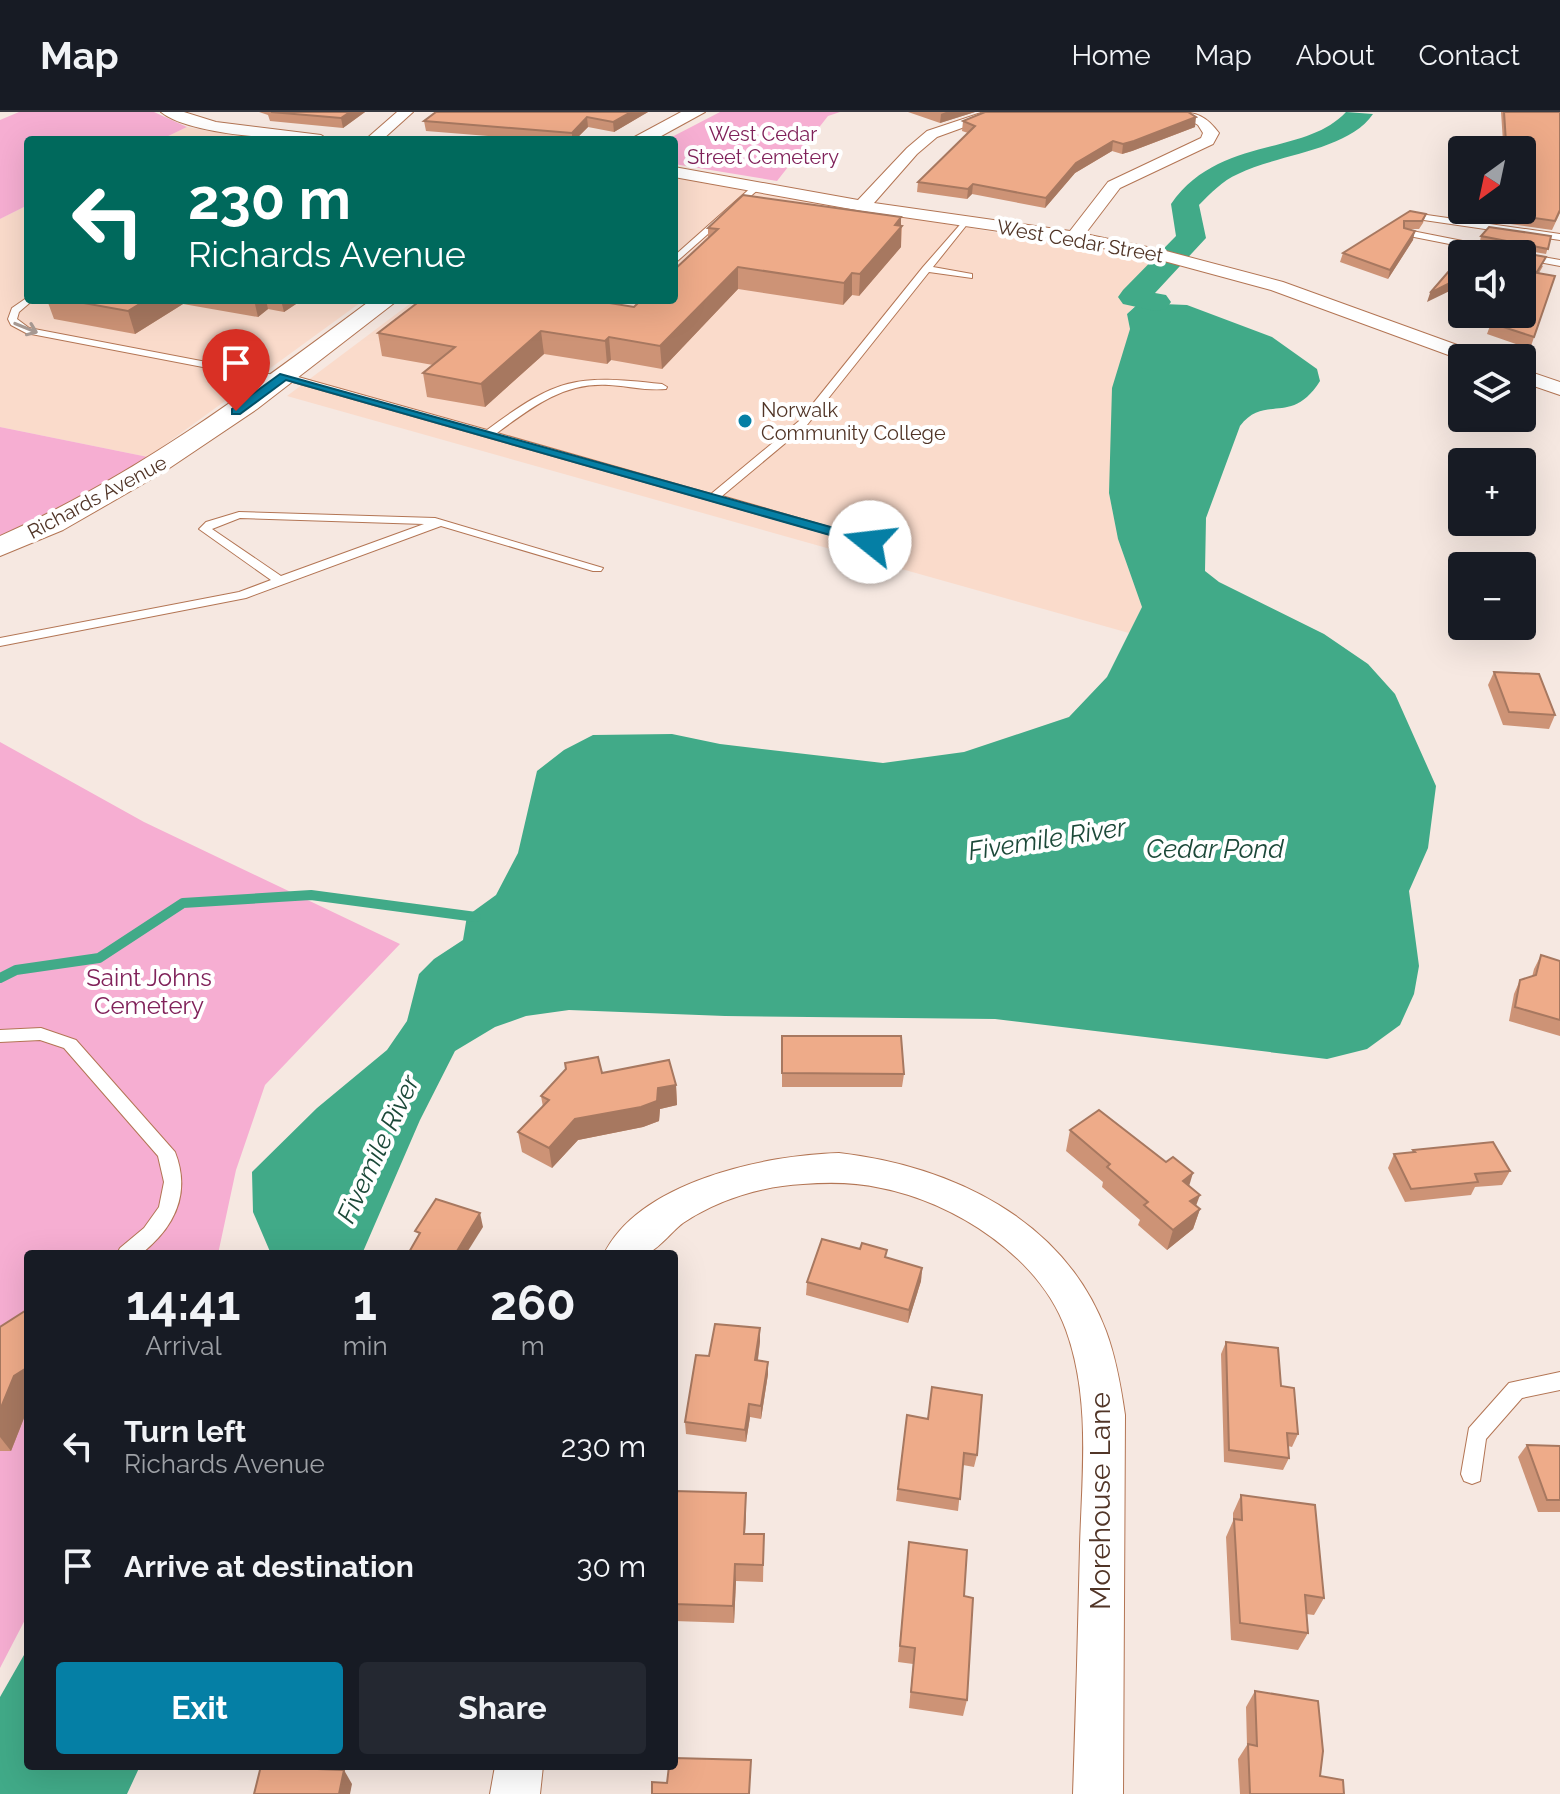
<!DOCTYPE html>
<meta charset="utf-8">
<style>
body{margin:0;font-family:Raleway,sans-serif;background:#242831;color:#f1f3f6;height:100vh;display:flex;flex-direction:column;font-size:30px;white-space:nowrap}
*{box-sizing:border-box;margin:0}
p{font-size:26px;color:#9ea1a6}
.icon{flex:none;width:44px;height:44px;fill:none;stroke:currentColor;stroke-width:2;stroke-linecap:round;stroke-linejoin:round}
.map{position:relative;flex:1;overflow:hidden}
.panel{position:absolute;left:24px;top:1138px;width:654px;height:520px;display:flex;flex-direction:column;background:#171b24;border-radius:8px;box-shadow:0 8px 32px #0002}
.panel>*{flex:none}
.hud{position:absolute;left:24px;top:24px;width:654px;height:168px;border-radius:8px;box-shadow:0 8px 32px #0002;background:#00695c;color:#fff;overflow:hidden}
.needle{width:52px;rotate:213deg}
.controls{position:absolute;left:1448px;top:24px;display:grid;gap:16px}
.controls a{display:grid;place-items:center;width:88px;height:88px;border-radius:8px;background:#171b24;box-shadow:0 8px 32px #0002;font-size:40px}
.pin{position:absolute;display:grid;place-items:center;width:68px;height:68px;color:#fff;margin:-82px -34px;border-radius:50% 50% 50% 0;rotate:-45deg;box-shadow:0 0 8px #0007}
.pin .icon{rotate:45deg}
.me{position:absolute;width:88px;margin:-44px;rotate:286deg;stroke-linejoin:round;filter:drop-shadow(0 0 6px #0008)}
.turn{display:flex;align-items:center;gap:28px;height:168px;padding:0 32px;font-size:36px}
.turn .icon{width:104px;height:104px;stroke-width:2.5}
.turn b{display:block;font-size:56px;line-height:68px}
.eta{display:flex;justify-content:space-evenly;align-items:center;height:136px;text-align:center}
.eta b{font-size:48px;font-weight:700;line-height:56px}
.cta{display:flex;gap:16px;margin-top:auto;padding:16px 32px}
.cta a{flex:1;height:92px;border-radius:8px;background:#057fa5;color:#fff;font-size:32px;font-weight:700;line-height:92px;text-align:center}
.cta a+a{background:#242831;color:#f1f3f6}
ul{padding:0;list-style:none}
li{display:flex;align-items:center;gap:24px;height:120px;padding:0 32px}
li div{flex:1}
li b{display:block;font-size:30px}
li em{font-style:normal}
header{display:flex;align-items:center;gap:48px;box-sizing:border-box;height:112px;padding:0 40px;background:#171b24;border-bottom:2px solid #363941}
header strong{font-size:38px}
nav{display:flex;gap:44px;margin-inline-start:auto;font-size:28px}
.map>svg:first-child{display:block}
</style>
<header>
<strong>Map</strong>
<nav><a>Home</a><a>Map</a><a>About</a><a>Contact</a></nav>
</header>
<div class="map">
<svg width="1560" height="1682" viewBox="0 0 1560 1682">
<rect width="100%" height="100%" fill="#f6e8e1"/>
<g fill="#fadbcb">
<polygon points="187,15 208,19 279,28 160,28"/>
<polygon points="674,65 1174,151 1127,202 1130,217 1123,244 1109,381 1118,427 1142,495 1129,521 287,284 415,188 674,188"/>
<polygon points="28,93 28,188 364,188 148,345 0,315 0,107"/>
</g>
<g fill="#f6aed2">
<polygon points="19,0 154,0 187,15 160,28 28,28 28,93 0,107 0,8"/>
<polygon points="720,0 840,0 828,4 777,69 674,52 674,28 666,28"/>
<polygon points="0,315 148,345 95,378 0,424"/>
<polygon points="0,630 144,710 400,832 265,973 236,1058 218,1142 28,1142 28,1502 0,1556"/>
</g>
<g fill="#41aa88">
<path d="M1139,191L1187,193L1272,225L1317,257L1320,269C1291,315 1265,281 1240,314L1206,406L1205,459L1219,470L1324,522L1368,552L1395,582L1436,674L1428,736L1409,779L1419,854L1414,882L1400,913L1367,937L1327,947L995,907L725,904L569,898L526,904L495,915L455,939L420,1008L362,1142H271L253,1100L252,1060L317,996L387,938L407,909L419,862L434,847L463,828L467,804L496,783L518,741L537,659L564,638L593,623L672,622L720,632L883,651L964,640L1069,605L1107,565L1142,495L1118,427L1109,381L1112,276L1130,217L1127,202Z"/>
<polygon points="28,1536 28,1654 140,1654 127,1682 0,1682 0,1585"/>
</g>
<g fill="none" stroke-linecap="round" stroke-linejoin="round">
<polyline stroke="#41aa88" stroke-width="10" points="0,866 16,858 99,846 183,791 311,783 476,805"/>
<path fill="#41aa88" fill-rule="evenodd" d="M1346,0L1373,2C1348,39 1277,42 1238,62C1222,69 1211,81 1199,93L1206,126L1155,181L1166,183L1171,190L1166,197L1155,199L1123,192L1118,185L1123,178L1176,124L1171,92C1219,23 1304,45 1346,0Z"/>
<g stroke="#b37554" stroke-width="2">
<g id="service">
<polygon points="754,73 761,75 674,152 674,144"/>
<polygon points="1413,101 1560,122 1560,128 1410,106 1410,102"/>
<path d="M965,107L969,110L933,155L972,162V166L929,160L807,313L722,384L874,428L876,430L870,434L286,268L281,270L26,221L11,213L8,207L12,196L28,185V188H33L19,200L17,207L29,216L279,264L284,261L487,318C557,266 575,262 662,272L667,275L666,277C647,279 628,274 609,273C564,270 532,295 497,321L711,382L799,309L923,155Z"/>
<polygon points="1407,118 1513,139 1517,142 1500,142 1404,123 1404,119"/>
<polygon points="1526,142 1560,148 1560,154 1523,147 1522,144"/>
<polygon points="615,188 632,188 597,198 592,195"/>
<path d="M239,400L435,406L603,456L601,459H593L441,414L246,486L0,534V526L239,480L271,468L199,417L206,410ZM240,406L424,412L281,464L212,417Z"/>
<path d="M41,916L76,928L175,1040C191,1081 175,1115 141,1142H117L120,1136L144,1116L159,1095L164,1070L158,1044L64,936L40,928L0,930V918Z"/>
<polygon points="1560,1260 1560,1278 1522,1286 1486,1327 1480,1369 1472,1372 1464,1369 1461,1362 1469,1316 1509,1271"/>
</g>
</g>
<g stroke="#b37554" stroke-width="2">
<g id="minor">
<path d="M161,0H184L216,10L321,23L329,28C290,28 190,24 161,0Z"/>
<polygon points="397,0 413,0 382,28 365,28"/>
<path d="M984,0H1006L937,25L917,42L874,91L1070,119L1108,70L1201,26L1203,21L1198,13L1176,0C1197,0 1206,4 1219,21L1213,32L1120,76L1085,122L1166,139L1283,170L1482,242L1485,246L1462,248L1271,178L1164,149L1074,130L862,99L674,65V55L858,88L907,36L927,19Z"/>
<polygon points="1522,257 1560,270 1560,283 1522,270"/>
<path d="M839,1041C951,1054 1064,1107 1106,1219C1116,1246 1121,1275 1125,1303L1123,1682H1073C1076,1599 1078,1517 1080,1434C1082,1362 1091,1287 1066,1218C1040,1145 954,1090 881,1076C855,1070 829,1070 803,1072C762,1074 717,1088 683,1111C672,1119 658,1138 646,1142C635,1145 616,1142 604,1142C640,1069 766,1043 839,1041Z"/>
<polygon points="495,1654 543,1654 540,1682 490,1682"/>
</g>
</g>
<g stroke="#b37554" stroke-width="2">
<g id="tertiary">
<polygon points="681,0 705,0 654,28 629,28"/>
<path d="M371,188H398L257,297L162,361L63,418L0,444V424C136,364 253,276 371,188Z"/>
</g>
</g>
<use href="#service" fill="#fff" fill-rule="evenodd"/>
<use href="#minor" fill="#fff" fill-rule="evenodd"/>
<use href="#tertiary" fill="#fff" fill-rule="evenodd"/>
</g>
<g fill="#cd9376">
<polygon points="259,0 365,0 343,16 270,9 268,3"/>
<polygon points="436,0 648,0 614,20 588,15 575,28 536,28 426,19 424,9"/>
<polygon points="908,0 975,0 940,11"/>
<polygon points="1501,0 1560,0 1560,101 1552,118 1496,110 1499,101 1522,98 1503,30"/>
<polygon points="963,9 1195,15 1132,39 1122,42 1112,39 1075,61 1045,96 972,82 967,87 917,80 918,70 968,21 962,19"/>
<polygon points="1410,99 1426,102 1423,111 1419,117 1408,117 1413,128 1388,167 1340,150 1343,141"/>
<polygon points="902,114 901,135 859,184 852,183 843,193 738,177 662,257 611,248 607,252 544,242 485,295 427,285 423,261 433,253 382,244 378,221 634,195 708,126 708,116"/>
<polygon points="1481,124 1551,124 1546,142 1522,138 1524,141 1543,154 1539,161 1555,164 1530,237 1487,222 1491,211 1522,202 1523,167 1522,166 1522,142 1502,136 1514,136 1480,129"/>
<polygon points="47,188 302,188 284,200 268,197 258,205 183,192 135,222 54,207"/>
<polygon points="1494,560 1555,603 1549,617 1503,613 1488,573"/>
<polygon points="1541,843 1560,849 1560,924 1509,909 1514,882 1520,868 1532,865 1534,857"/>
<polygon points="782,924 904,962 902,975 782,975"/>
<polygon points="602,961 676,973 677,993 660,997 659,1009 643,1015 578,1028 552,1056 522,1040 518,1020 543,995 541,984"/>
<polygon points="1070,1018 1189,1074 1196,1094 1200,1097 1193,1117 1167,1138 1138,1113 1140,1108 1102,1075 1103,1070 1066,1039"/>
<polygon points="1413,1038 1510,1059 1502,1073 1475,1075 1471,1083 1405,1090 1388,1056 1394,1042 1412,1041"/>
<polygon points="886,1146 922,1156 921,1169 908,1211 806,1183 807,1170"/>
<polygon points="28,1197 28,1296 11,1339 0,1339 0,1215"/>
<polygon points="760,1216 760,1229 758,1248 768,1250 768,1262 761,1307 750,1305 746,1330 686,1322 685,1310 709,1244"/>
<polygon points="1226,1230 1281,1274 1298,1322 1292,1335 1288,1334 1289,1346 1283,1358 1224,1350 1221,1242"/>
<polygon points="907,1303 977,1343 974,1355 963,1353 958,1399 896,1389"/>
<polygon points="1527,1333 1560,1334 1560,1400 1538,1400 1518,1345"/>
<polygon points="674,1379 746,1399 745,1422 764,1422 763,1470 736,1469 734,1511 674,1509"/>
<polygon points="1241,1383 1324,1486 1314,1503 1306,1502 1308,1521 1298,1538 1231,1528 1226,1425 1233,1409 1233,1401"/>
<polygon points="909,1430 964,1484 967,1588 963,1604 909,1596 913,1552 898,1550"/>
<polygon points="1255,1579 1320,1664 1344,1682 1240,1682 1238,1647 1247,1633 1246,1595"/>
</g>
<g fill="#a77860">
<polygon points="350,0 365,0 343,16 341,6"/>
<polygon points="631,0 648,0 614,20 613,10"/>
<polygon points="946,0 975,0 940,11 941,2"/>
<polygon points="587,5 588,15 575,28 572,28 572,21"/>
<polygon points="1196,5 1195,15 1132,39 1122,42 1123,32"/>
<polygon points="1113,29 1112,39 1075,61 1045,96 1046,86 1076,51"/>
<polygon points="973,72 972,82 967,87 968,77"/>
<polygon points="901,105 901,135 859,184 860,162"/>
<polygon points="1415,119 1413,128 1388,167 1390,158"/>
<polygon points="738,155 738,177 662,257 660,234"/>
<polygon points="852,161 852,183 843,193 844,171"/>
<polygon points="1462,165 1462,173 1427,190 1430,181"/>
<polygon points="146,188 182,188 183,192 135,222 128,199"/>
<polygon points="254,188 266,188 268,197 258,205"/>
<polygon points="281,188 302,188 284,200"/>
<polygon points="541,219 544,242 485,295 481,272"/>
<polygon points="609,225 611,248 607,252 605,229"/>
<polygon points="676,973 677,993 660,997 659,1009 643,1015 578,1028 552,1056 549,1036 575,1007 658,976"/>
<polygon points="1193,1061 1187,1081 1183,1069"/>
<polygon points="1200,1083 1193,1102 1200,1097 1193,1117 1167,1138 1173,1118 1190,1089"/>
<polygon points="480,1101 483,1115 466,1142 458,1142 457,1139"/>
<polygon points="922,1156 921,1169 908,1211 909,1198"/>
<polygon points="760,1216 760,1229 756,1261 755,1248"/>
<polygon points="768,1250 768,1262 761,1307 761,1294"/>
<polygon points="28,1255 28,1296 11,1339 0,1325 0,1298 14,1264"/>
<polygon points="749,1292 750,1305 746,1330 745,1318"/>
<polygon points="746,1381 746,1399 744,1440 744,1422"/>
<polygon points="735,1452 736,1469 734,1511 733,1494"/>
<polygon points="344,1658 352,1672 350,1682 339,1682"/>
</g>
<g fill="#eeab89" stroke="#a77860" stroke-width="2">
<polygon points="271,0 350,0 341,6"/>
<polygon points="436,0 631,0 613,10 587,5 572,21 424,9"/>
<polygon points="985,0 1188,0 1196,5 1134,29 1123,32 1113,29 1076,51 1046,86 973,72 968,77 918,70 975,14 963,9"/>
<polygon points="1504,0 1560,0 1560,98 1555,109 1499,101 1502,98 1522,98 1522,38 1486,38 1490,29 1506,30"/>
<polygon points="743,83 901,105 895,113 902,114 860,162 852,161 844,171 738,155 660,234 609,225 605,229 541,219 481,272 423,261 455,235 378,221 421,188 591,188 634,195 641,188 674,188 674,158 718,117 708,116"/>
<polygon points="1410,99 1426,102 1422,109 1404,109 1404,116 1415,119 1390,158 1343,141"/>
<polygon points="1489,115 1551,124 1548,137 1481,124"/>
<polygon points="1474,131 1502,136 1521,136 1524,141 1546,145 1537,160 1522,157 1522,142 1464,142"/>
<polygon points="1462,144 1462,165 1430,181"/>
<polygon points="1526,159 1555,164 1534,225 1491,211 1506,202 1522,202 1522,170"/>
<polygon points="67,188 146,188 128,199"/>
<polygon points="1494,560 1539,562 1555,603 1509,600"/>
<polygon points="1541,843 1560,849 1560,908 1515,895 1520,868 1536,863"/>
<polygon points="782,924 901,924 904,962 782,961"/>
<polygon points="598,945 602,961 669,948 676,973 658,976 657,989 641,995 575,1007 549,1036 518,1020 549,988 541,984 566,957 565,951"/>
<polygon points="1099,998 1166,1050 1173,1045 1193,1061 1183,1069 1200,1083 1190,1089 1200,1097 1173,1118 1144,1093 1148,1090 1107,1055 1110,1052 1070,1018"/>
<polygon points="1493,1030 1510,1059 1475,1062 1478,1070 1411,1077 1394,1042 1415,1040 1413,1038"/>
<polygon points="436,1087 480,1101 457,1139 462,1140 461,1142 408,1142 420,1121 415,1119"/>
<polygon points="822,1127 860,1137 862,1131 887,1138 885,1145 922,1156 909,1198 807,1170"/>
<polygon points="28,1197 28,1255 14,1264 0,1298 0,1215"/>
<polygon points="715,1212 760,1216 755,1248 768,1250 761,1294 749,1292 745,1318 685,1310 696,1243 709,1244"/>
<polygon points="1226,1230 1278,1236 1281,1274 1294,1276 1298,1322 1287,1321 1289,1346 1229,1338"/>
<polygon points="932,1275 982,1283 977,1343 964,1341 960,1387 898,1377 907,1303 928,1307"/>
<polygon points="1527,1333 1560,1334 1560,1388 1547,1388"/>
<polygon points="674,1379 746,1381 744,1422 764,1422 763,1453 735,1452 733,1494 674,1492"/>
<polygon points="1241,1383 1315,1393 1324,1486 1305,1483 1308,1521 1240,1511 1234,1407 1242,1408"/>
<polygon points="909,1430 967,1438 964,1484 973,1486 967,1588 911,1580 915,1536 900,1534"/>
<polygon points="1255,1579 1318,1589 1323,1639 1320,1664 1343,1668 1344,1682 1250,1682 1248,1632 1257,1634"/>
<polygon points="674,1646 751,1648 749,1682 652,1682 652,1670 667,1671 669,1654 674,1654"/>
<polygon points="261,1654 293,1654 292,1656 344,1658 339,1682 254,1682"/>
</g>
<defs><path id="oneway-shaft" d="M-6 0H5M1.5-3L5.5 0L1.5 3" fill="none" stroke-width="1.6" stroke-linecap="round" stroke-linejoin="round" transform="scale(2)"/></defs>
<use stroke="#a89a93" href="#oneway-shaft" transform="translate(26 216) rotate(22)"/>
<polygon fill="#057fa5" stroke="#03536b" stroke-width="2" points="280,262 874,427 876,430 865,433 286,268 240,302 232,302 232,297"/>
<circle fill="#057fa5" stroke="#fff" stroke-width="3" cx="745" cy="309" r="8"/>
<g text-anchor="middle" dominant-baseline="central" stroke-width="8" stroke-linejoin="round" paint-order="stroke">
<g font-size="20" fill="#80225a" stroke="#fff">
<text x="763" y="22">West Cedar<tspan x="763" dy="23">Street Cemetery</tspan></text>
</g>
<g font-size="20" fill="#513527" stroke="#fff">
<text transform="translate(1080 129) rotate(10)">West Cedar Street</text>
<text transform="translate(97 385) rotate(-28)">Richards Avenue</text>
</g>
<g font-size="20" fill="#513527" stroke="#fff" text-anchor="start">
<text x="761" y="298">Norwalk<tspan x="761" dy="23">Community College</tspan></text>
</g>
<g font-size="24" fill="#80225a" stroke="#fff">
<text x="149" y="865">Saint Johns<tspan x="149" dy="28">Cemetery</tspan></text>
</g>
<g font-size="26" font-style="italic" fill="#1c4939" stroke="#fff">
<text transform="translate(1047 727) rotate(-9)">Fivemile River</text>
<text x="1215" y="737">Cedar Pond</text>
<text transform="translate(378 1037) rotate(-65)">Fivemile River</text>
</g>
<g font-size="28" fill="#513527" stroke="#fff">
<text transform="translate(1100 1389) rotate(-90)">Morehouse Lane</text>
</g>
</g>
</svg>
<div class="controls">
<a><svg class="needle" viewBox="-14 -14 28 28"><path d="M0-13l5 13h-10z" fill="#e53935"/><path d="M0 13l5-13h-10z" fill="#9ea1a6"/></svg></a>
<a><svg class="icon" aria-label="sound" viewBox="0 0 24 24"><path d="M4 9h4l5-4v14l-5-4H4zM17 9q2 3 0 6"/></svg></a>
<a><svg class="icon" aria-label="layers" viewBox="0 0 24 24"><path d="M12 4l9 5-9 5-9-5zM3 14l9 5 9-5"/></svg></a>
<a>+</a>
<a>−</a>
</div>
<div class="pin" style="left:236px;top:299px;background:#d93025"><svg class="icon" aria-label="arrive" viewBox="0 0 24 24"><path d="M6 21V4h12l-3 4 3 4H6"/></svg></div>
<svg class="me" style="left:870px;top:430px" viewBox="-20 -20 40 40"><circle r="19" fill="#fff"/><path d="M0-13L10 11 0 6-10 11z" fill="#057fa5"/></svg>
<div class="hud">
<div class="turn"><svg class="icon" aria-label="left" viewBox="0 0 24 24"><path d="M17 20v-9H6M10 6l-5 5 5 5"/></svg><div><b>230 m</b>Richards Avenue</div></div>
</div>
<section class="panel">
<div class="eta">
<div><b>14:41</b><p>Arrival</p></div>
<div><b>1</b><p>min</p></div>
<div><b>260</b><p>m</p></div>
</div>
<ul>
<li><svg class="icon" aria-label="left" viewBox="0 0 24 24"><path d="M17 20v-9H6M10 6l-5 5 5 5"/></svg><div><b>Turn left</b><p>Richards Avenue</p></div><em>230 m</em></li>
<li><svg class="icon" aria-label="arrive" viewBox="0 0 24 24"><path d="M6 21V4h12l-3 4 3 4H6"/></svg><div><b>Arrive at destination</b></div><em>30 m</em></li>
</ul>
<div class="cta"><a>Exit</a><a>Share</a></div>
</section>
</div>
